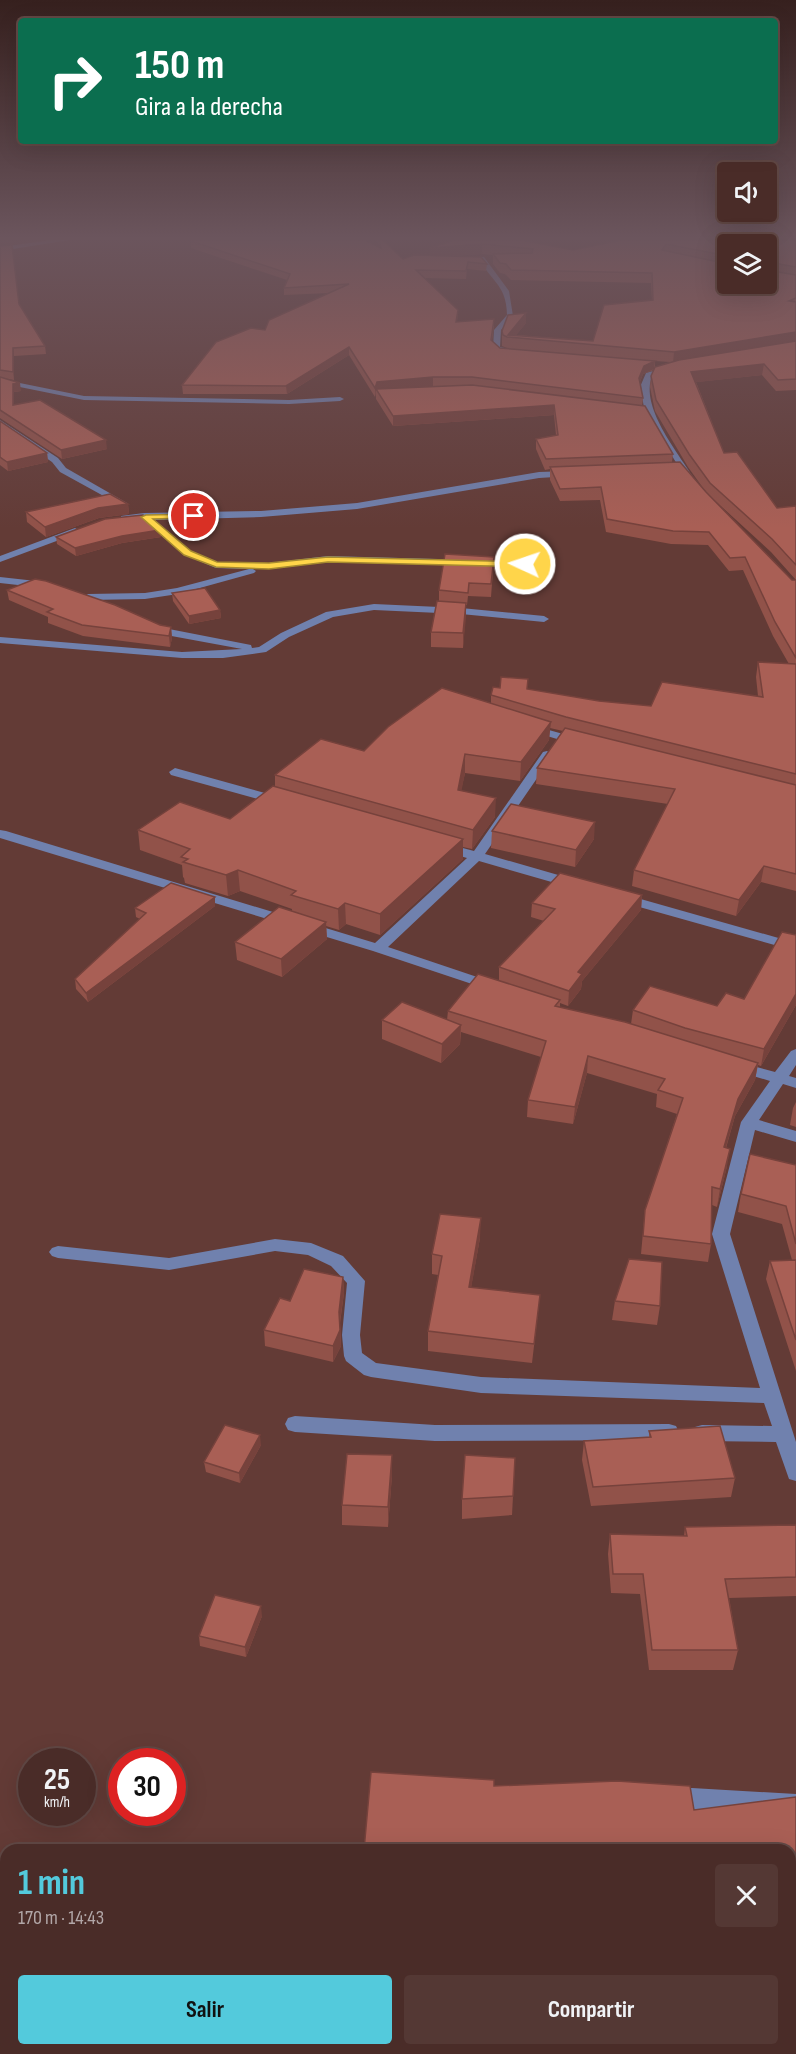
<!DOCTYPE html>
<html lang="es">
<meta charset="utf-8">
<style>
body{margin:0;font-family:"Sofia Sans Condensed",sans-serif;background:#543834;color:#f1f3f6;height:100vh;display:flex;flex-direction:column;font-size:22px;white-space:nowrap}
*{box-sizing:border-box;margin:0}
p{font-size:20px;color:#b2a7a8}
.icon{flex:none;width:33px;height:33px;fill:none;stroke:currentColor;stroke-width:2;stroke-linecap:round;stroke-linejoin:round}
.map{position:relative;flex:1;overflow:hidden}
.sheet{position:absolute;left:0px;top:1844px;width:796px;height:212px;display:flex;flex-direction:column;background:#4a2c28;border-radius:18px 18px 0 0;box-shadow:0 6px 24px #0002,0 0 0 2px #614845}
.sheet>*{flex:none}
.hud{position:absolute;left:18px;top:18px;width:760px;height:126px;border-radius:6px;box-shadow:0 6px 24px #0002,0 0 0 2px #614845;background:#0b6e4f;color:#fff;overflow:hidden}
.buttons{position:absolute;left:717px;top:162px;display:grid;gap:12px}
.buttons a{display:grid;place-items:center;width:60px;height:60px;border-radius:6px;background:#4a2c28;box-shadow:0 6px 24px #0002,0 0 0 2px #614845;font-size:30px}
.speed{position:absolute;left:18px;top:1748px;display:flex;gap:12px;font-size:30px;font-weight:700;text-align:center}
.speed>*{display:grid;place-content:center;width:78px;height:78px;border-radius:50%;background:#4a2c28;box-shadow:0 6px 24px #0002,0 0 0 2px #614845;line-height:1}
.speed small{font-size:15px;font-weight:400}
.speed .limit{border:9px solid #d22;background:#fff;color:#111}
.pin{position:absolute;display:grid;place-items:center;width:51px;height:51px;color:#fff;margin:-26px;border:3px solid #fff;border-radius:50%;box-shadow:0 2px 6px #0007}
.me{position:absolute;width:66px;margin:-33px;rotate:273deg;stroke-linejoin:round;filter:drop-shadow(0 0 4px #0008)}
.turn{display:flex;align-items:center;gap:21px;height:126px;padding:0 18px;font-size:27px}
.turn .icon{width:78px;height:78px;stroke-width:2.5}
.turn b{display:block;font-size:42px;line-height:51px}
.round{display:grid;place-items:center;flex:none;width:63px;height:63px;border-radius:6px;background:#543834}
.head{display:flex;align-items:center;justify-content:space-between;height:102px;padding:0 18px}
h1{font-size:36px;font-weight:700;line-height:45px;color:#53cadc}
.action{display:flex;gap:12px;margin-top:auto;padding:12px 18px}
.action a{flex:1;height:69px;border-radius:6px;background:#53cadc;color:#111;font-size:24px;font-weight:700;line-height:69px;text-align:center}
.action a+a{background:#543834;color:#f1f3f6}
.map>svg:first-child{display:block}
</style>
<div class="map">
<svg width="796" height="2054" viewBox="0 0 796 2054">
<rect width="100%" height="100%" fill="#633b36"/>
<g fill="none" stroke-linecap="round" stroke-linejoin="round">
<g fill="#7081ae" fill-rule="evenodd">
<polygon points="51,240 70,240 0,251 0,247"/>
<path d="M480,257H484L509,291L513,316L501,330L500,347L517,351V355L493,348L494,330L507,315C507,282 486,279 480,257Z"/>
<path d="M671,366L674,370L652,376C640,407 677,451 693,477L689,480L685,477L645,412L640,387L646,373Z"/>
<polygon points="0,379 84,396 289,400 340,397 344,399 340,401 289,404 84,400 0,383"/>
<polygon points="0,420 58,458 66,468 127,503 120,505 60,472 52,462 0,426"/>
<polygon points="568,471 571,472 571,476 539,478 357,509 261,517 154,520 191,551 217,562 269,563 328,556 544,562 547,563 547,567 328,562 253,569 256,571 254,573 178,594 145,599 88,600 83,597 88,594 145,593 177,588 249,569 216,568 185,555 143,520 121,520 121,516 144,513 261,511 357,503 539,472"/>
<polygon points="75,528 80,531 78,533 0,562 0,556"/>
<polygon points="0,577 45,582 50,585 45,588 0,583"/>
<polygon points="374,604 461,608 544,616 549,619 544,622 461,614 374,610 333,617 289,637 266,652 223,658 182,658 0,643 0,637 182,652 242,649 166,635 149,627 154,624 169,629 251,645 252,648 259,647 281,633 326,612"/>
<polygon points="531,725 581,739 583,741 577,745 527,730 525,728"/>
<polygon points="547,751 553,755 485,854 579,881 581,884 579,887 569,887 479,861 388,947 495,983 497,986 490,990 373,951 0,838 0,830 6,831 375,943 467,858 439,850 438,847 439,844 444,843 474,851 543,752"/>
<polygon points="175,768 283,798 285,801 279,805 171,775 169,772"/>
<polygon points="623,894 796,943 796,951 618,901 616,898"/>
<polygon points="796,1049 796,1065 789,1076 796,1078 796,1088 783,1084 759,1120 796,1131 796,1142 755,1130 730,1234 796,1442 796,1481 789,1479 776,1442 702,1441 695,1439 692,1433 695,1427 702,1425 772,1426 764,1403 481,1393 371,1377 364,1375 346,1361 344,1356 342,1335 347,1283 331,1266 308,1255 275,1251 169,1270 58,1258 52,1256 49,1252 52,1248 58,1246 169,1258 275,1239 311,1243 343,1256 365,1281 360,1335 362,1353 376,1363 481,1377 760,1388 712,1234 741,1122 770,1081 733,1070 730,1067 738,1062 775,1072 791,1051"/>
<polygon points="295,1416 435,1425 669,1424 676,1426 679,1432 676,1438 669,1440 435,1441 295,1432 288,1430 285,1424 288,1418"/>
<polygon points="675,1787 796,1794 796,1818 675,1811 667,1807 663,1799 667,1791"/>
</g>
</g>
<g fill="#915249" fill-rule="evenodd">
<path d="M377,240L403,259L430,256V248L454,240L573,250L621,240H796V390L776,391L762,375L696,382L724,453L777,508L796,506V891L761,882L736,916L632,886L634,870L668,804L536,784L537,768L563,731L550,728L549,740L520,781L465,773L461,790L495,817L472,849L463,847V859L380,935L346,924L339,930L326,926L327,939L282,977L237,960L235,942L292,911V909L240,891L228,896L185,883L184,878L183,877L182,865L140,850L138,830L230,819L275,787V775L364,751L491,703V695L528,689L599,701L651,706L758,696L756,677L758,662L789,664L773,636L743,570L729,571L708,545L671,544L606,532L600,500L560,501L550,480V469L545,470L536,449V439L556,435L554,415L393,426L376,399V393L375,397L349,355L287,394H183L182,385L265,330L330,293L284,295V288L287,280L191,248V241L379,247ZM728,244L766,284H728ZM482,254L493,255V264L500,273L505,274L511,280L651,283L652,301L593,341L516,335L526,323L502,331V346L507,348H500L492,341L494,326L457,322L458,310L424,278L466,279L467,269L486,271L487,264L446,256ZM655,361L670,362L655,367ZM654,370L651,376L650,387L655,411L688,467L708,495L672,462L673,454L642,406L643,398L640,382L643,374ZM711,497L771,552L796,580H792Z"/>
<polygon points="0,246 19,304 45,346 46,354 14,356 14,380 2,378 21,391 14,392 14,405 107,449 62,459 0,418"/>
<polygon points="0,421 47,453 48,462 8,471 0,465"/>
<polygon points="128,504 129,514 99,518 46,537 27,522 26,512"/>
<polygon points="160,530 161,537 122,543 76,556 57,544 56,537"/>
<polygon points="494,557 491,597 468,596 467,605 466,605 463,648 431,647 431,632 439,601 439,590"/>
<polygon points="7,590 171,627 172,638 170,647 83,636 48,623 48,617 9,600"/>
<polygon points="172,593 220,610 221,618 189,624 173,601"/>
<polygon points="492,831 594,839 575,867 491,848"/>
<polygon points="642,895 641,910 582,981 581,989 568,1006 560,1003 560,1007 631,1024 633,1010 717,1006 744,999 796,935 796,1005 761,1066 758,1065 755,1080 735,1116 726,1148 727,1166 717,1207 712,1205 711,1244 708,1262 641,1254 645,1210 677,1114 656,1107 657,1094 587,1073 573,1124 527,1117 528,1100 541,1057 461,1032 460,1044 441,1063 382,1039 382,1020 447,1020 448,1011 499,981 499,967 544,921 531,917 532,903"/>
<polygon points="215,897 215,906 88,1002 76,989 75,979 140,919 136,917 135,908"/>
<polygon points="796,1102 796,1127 790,1125 793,1108"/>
<polygon points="796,1165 796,1371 766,1279 770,1261 792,1260 782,1224 738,1212 741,1194"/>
<polygon points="480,1238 471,1287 540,1295 532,1363 428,1351 428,1331 438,1275 432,1274 432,1254"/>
<polygon points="343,1277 344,1293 340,1323 341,1346 333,1362 265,1346 264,1330 290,1301"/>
<polygon points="615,1301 660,1306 657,1325 612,1320"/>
<polygon points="649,1431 735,1478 731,1497 591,1506 582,1460 584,1441 649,1437"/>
<polygon points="261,1445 240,1483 206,1472 204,1462"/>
<polygon points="515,1458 512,1515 462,1519 462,1499"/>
<polygon points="392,1475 388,1527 342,1525 342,1505"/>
<polygon points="796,1525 796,1596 729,1598 738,1650 733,1670 649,1670 640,1594 611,1593 608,1554 610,1534 684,1536 685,1527"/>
<polygon points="262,1616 246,1657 200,1646 199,1636"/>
<polygon points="494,1786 694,1810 796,2054 520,2054 520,2049 790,2049"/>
</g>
<g fill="#76423c">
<polygon points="0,240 10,240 11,243 0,245"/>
<polygon points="482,244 482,254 430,257 430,248"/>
<polygon points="526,313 526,323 514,338 508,335"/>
<polygon points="796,332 796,343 673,363 674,352"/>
<polygon points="349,347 349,355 287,394 286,386"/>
<polygon points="13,348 14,356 14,380 13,372"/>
<polygon points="655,361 654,369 643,374 638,386 639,378 644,366"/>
<polygon points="764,364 762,375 690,383 691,372"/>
<polygon points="433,377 433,386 377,391 376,389 375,397 375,388 377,382"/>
<polygon points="20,383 21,391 14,392 14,413 13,405 13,384"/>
<polygon points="554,405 554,415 393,426 393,416"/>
<polygon points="106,440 107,449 62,459 61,450"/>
<polygon points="47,453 48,462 8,471 7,462"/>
<polygon points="128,504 129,514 99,518 46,537 45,527 98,508"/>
<polygon points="160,530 161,537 122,543 76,556 75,548 122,536"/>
<polygon points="466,603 466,618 463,648 463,633"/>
<polygon points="220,610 221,618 189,624 189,616"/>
<polygon points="171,627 172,638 170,647 169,636"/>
<polygon points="551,722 549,740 520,781 521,762"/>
<polygon points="465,754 465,773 458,809 458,790"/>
<polygon points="496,798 495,817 472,849 473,830"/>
<polygon points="595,822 594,839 575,867 576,850"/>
<polygon points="463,839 463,859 380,935 380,914"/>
<polygon points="764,866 761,882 736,916 739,900"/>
<polygon points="238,870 240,891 228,896 226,875"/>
<polygon points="642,895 641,910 582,981 581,989 568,1006 569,991 578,972"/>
<polygon points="215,897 215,906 88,1002 86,993"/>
<polygon points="345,903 346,924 339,930 338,909"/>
<polygon points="326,922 327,939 282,977 281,959"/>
<polygon points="796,994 796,1005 761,1066 764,1049"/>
<polygon points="461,1025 460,1044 441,1063 442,1044"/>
<polygon points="588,1056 587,1073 573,1124 575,1107"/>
<polygon points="758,1063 755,1080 735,1116 721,1164 724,1147 738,1099"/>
<polygon points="730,1149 727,1166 717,1207 720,1189"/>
<polygon points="481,1218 480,1238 468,1306 469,1287"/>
<polygon points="343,1277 344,1293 339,1328 339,1312"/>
<polygon points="340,1330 341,1346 333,1362 333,1346"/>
<polygon points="260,1435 261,1445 240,1483 239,1473"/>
<polygon points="392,1455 392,1475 388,1527 388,1507"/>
<polygon points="261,1606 262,1616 246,1657 245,1647"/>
</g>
<g fill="#a95f55" stroke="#76423c" stroke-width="1.5">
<polygon points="198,240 365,240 381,248 379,240 383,240 403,259 414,255 481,257 487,264 468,262 466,271 416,270 458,310 456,322 494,319 491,340 500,348 655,361 644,366 639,378 643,398 472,377 433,377 377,382 375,388 349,347 286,386 182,385 216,342 251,328 265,330 269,320 349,284 284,288 290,274 191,241"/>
<polygon points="454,240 521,240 573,250 621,240 796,240 796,267 768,262 766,263 766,244 728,244 728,256 666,244 662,250 728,264 728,284 766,284 766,270 796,275 796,298 789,301 796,302 796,332 674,352 507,337 503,335 502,331 508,315 526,313 508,335 593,341 604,305 653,300 652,273 511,270 506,264 500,263 493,254 532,253 533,249 482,244 430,248"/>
<polygon points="12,245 19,304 45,346 13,348 13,372 0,370 0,246"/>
<polygon points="796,341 796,379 778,380 764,364 691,372 724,453 737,452 777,508 796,506 796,565 772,539 710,483 689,454 656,400 651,376 655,367 679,360"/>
<polygon points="0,377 20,383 13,384 13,405 40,400 106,440 61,450 0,410"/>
<polygon points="472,385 645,406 673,454 546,459 536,439 558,435 554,405 393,416 376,389"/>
<polygon points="0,421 47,453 7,462 0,457"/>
<polygon points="680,462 706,492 792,580 796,580 796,658 775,622 745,557 730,558 709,532 673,531 607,519 601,487 560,489 550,467"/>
<polygon points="110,494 128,504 98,508 45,527 26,512"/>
<polygon points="143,515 160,530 122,536 75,548 56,537 105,519"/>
<polygon points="445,554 494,557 491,584 469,583 468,593 439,590"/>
<polygon points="35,579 46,581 115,605 160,625 171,627 169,636 82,625 47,612 53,609 7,590"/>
<polygon points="205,588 220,610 189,616 172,593"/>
<polygon points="437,601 466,603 463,633 431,632"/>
<polygon points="758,662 796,664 796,774 566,717 491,695 493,687 500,688 501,677 528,679 527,689 599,701 651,706 662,682 763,697"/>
<polygon points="442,688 551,722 521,762 465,754 458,790 496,798 473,830 275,775 321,739 364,751 388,727"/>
<polygon points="565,728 796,785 796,874 764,866 739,900 634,870 675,789 537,768"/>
<polygon points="273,786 463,839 380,914 345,903 338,909 291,895 296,891 238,870 226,875 183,862 188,859 181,857 190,849 138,830 180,802 230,819"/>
<polygon points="511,804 595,822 576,850 492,831"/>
<polygon points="560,873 642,895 578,972 582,974 569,991 499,967 555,909 532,903"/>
<polygon points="171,883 215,897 86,993 75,979 146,913 135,908"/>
<polygon points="279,907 326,922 281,959 235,942"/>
<polygon points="782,932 796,935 796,994 764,1049 685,1028 633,1010 650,986 717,1006 726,993 744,999"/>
<polygon points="478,974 560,1000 555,1006 625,1022 758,1063 738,1099 724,1147 730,1149 720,1189 712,1187 711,1244 643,1236 645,1210 683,1098 658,1090 665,1079 588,1056 575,1107 528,1100 546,1041 448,1011"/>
<polygon points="402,1002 461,1025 442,1044 382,1020"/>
<polygon points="750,1154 796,1165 796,1244 786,1206 741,1194"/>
<polygon points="440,1214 481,1218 469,1287 540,1295 534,1344 428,1331 442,1256 432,1254"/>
<polygon points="629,1259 662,1262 660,1306 615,1301"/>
<polygon points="796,1260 796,1340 770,1261"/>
<polygon points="304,1269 343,1277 339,1312 340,1330 333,1346 264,1330 280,1298 290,1301"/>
<polygon points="225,1425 260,1435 239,1473 204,1462"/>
<polygon points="720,1426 735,1478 593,1487 584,1441 651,1437 649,1431"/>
<polygon points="347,1454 392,1455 388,1507 342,1505"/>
<polygon points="465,1455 515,1458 513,1496 462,1499"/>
<polygon points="796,1525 796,1577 725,1579 738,1650 652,1650 643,1574 613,1574 610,1534 687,1536 685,1527"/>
<polygon points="215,1595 261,1606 245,1647 199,1636"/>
<polygon points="371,1772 494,1780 494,1786 617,1781 690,1786 694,1810 796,1797 796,2054 525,2054 525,2049 790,2049 790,1850 364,1850"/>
</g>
<linearGradient id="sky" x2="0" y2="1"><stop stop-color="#36201e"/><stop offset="0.45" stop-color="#6b555d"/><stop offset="1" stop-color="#6b555d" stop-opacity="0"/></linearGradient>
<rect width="796" height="528" fill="url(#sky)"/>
<polygon fill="#ffd54a" stroke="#a68a30" stroke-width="1.5" points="197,514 197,518 194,518 153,519 191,551 217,562 269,563 328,557 525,562 530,564 525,567 328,562 269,569 216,567 184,555 141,517 146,515"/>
</svg>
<div class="buttons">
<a><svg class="icon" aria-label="sound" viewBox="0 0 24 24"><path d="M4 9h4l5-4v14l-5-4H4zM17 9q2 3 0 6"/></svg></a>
<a><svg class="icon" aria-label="layers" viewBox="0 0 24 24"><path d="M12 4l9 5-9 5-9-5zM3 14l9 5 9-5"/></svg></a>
</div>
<div class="speed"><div>25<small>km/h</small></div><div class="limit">30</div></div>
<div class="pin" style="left:194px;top:516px;background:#d93025"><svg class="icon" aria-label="arrive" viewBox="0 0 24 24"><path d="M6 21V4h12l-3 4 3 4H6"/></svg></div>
<svg class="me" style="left:525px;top:564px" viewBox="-20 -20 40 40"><circle r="17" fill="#ffd54a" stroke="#fff" stroke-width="3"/><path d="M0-11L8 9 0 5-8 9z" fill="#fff"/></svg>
<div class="hud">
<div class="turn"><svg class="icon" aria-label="right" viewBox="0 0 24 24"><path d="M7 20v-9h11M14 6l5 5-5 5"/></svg><div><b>150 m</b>Gira a la derecha</div></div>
</div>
<section class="sheet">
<div class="head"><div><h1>1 min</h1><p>170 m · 14:43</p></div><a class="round"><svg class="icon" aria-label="close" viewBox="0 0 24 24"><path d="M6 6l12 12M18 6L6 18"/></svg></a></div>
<div class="action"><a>Salir</a><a>Compartir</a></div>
</section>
</div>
